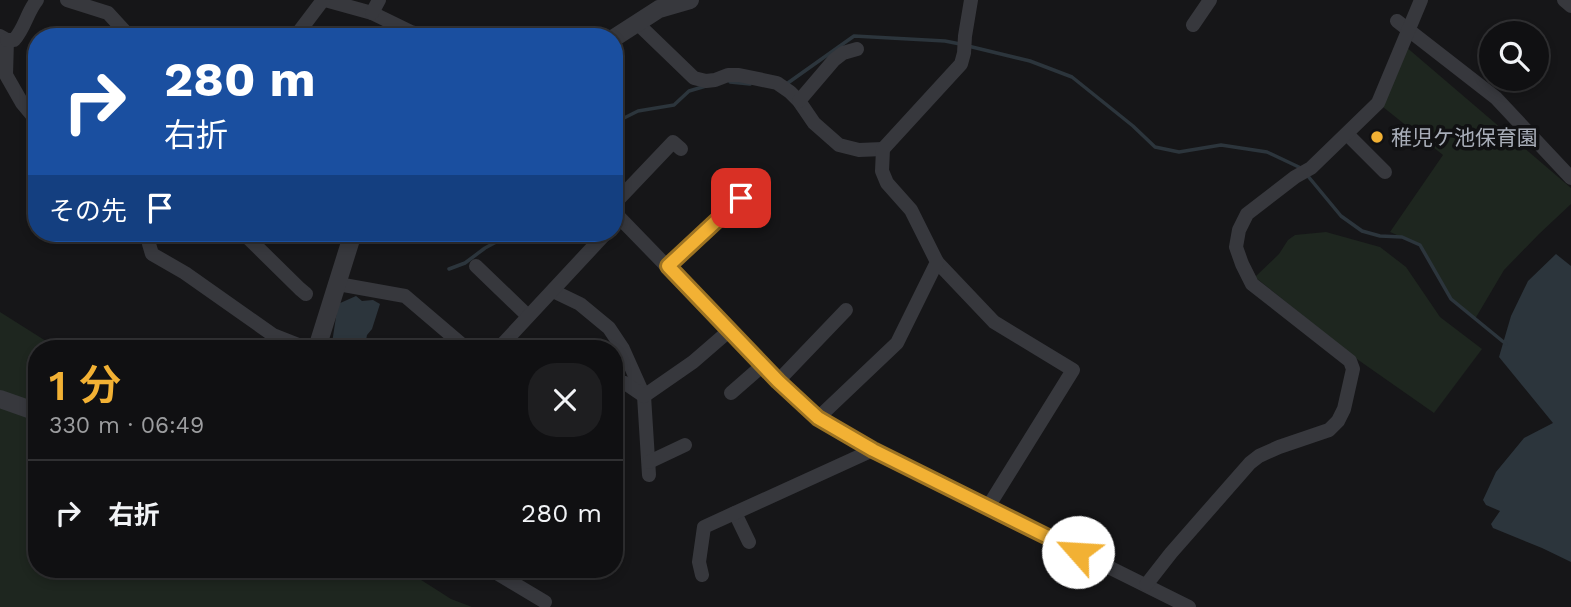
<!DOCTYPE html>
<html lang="ja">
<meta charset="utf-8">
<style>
body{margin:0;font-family:"Work Sans","Noto Sans JP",sans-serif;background:#1e1e20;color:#f1f3f6;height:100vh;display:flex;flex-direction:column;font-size:26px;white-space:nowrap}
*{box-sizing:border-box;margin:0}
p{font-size:23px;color:#9c9d9f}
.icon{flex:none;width:38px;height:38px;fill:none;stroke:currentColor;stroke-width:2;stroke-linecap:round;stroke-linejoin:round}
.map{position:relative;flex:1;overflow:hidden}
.sheet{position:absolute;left:28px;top:340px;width:595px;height:238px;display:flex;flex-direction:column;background:#101012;border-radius:28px;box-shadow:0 4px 10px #0003,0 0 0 2px #303032}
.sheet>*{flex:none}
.banner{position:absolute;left:28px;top:28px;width:595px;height:214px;border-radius:28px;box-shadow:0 4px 10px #0003,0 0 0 2px #303032;background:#1a4fa0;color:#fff;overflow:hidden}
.controls{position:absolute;left:1479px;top:21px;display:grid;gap:14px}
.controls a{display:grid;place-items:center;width:70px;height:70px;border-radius:50%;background:#101012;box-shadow:0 4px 10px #0003,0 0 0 2px #303032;font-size:35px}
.pin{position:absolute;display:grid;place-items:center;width:60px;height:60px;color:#fff;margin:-30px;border-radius:14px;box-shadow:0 4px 10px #0006}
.me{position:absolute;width:77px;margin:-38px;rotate:296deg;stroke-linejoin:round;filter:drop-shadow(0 0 5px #0008)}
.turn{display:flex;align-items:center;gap:24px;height:147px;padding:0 21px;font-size:32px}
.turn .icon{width:91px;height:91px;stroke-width:2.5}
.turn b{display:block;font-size:49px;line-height:60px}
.then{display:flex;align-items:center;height:66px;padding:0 21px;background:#0003;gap:14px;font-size:26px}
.round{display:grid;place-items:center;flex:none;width:74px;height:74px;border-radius:28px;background:#1e1e20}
.overview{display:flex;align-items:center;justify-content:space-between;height:119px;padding:0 21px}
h1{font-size:42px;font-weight:600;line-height:52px;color:#f2b134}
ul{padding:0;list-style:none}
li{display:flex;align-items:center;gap:21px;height:105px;padding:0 21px;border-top:2px solid #303032}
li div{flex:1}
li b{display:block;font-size:26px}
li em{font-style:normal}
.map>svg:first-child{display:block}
</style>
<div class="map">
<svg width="1571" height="607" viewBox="0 0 1571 607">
<rect width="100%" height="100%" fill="#161618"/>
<g fill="#1e261f">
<polygon points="1405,46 1571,188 1571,204 1539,234 1504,270 1475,319 1451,299 1420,245 1390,232 1443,155 1378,103"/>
<polygon points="1326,232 1380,247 1406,267 1440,317 1482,349 1434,413 1354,357 1255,277 1279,254 1288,240 1295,235"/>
<polygon points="0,312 57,348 37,348 37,569 404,569 451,599 472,607 0,607"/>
</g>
<g fill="#2c353c">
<polygon points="1556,254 1571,266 1571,562 1542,548 1493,528 1491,524 1500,511 1486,505 1483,500 1496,472 1524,438 1553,423 1499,357 1511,316 1528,281"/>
<polygon points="356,296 362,301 373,300 380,304 372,329 367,335 366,340 361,344 358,348 342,348 332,343 338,304"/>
</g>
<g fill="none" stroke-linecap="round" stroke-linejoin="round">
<g stroke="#2c353c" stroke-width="3.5">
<polyline points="968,46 1030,61 1072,77 1133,126 1155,147 1179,152 1221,145 1267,152 1303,169"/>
<polyline points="730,82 750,84"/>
<polyline points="785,85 854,36 945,41 960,44"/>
<polyline points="614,125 620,120 638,111 674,105 689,91 706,86"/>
<polyline points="1307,175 1341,216 1362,231 1380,236 1402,237 1420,245 1451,299 1506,344"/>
<polyline points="449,269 465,263 485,248 513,233"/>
</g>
<g stroke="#37383d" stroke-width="14">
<polyline points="67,0 108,13 130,37"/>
<polyline points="325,0 372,13 411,32 430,37"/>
<polyline points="1564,0 1571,6"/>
<polyline points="372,13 379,0"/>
<polyline points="1397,21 1496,98 1571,178"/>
<polyline points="637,23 694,78 706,81 715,80 728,75 739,75 777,83 790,92 799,101 814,123 839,145 859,150 883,149"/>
<polyline points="1193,25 1210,0"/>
<polyline points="0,36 7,40 6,75 22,103 37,121"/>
<polyline points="259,36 260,37"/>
<polyline points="295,37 323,0"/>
<path d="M432,37C446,35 460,32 473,37"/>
<path d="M7,40H14C25,28 27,12 37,0"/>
<polyline points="799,101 834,60 843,53 857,49"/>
<polyline points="1347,134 1385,172"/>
<polyline points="614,204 673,142 681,149"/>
<polyline points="614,212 782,385 818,418 873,450 1189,607"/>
<polyline points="150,233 149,244 152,254 185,273 273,335 306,348"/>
<polyline points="243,233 300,289 306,294"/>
<polyline points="937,262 994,322 1073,370 988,507"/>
<polyline points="476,266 528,316"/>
<polyline points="668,266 741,198"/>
<polyline points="338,284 405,296 466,348"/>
<polyline points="553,291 580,304 609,328 623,349 644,396 649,475"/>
<polyline points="499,348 606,233"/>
<polyline points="778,381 846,310"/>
<polyline points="614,382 625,383 644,396 693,362 730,330"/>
<polyline points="731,393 763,365"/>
<polyline points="818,418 897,343 937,262 911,210 887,183 882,171 883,149 961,64 964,53 965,36 971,0"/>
<polyline points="649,462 685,445"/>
<polyline points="735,513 749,542"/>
<polyline points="490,569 545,602"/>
<polyline points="702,575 699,562 704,527 873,450"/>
<polyline points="1146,585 1171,553 1250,463 1259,456 1279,447 1329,430 1338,421 1344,409 1353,369 1350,361 1252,284 1242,264 1236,247 1239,230 1247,214 1295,177 1311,168 1378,103 1421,0"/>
</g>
<g stroke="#37383d" stroke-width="18">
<polyline points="614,38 659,9 690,0"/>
<polyline points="317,348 353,233"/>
<polyline points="0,399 37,412"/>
</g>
</g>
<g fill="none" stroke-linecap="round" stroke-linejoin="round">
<g stroke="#9d7322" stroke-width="18">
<polyline id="route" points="741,198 668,266 778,381 818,418 873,450 1078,552"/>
</g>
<use href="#route" stroke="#f2b134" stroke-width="12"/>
</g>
<circle fill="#f2b134" stroke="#111113" stroke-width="2.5" cx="1377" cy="137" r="7"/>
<g text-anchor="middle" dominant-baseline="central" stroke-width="7" stroke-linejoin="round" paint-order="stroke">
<g font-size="21" fill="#a8adb8" stroke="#111113" text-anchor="start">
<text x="1391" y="137">稚児ケ池保育園</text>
</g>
</g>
</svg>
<div class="controls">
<a><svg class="icon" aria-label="search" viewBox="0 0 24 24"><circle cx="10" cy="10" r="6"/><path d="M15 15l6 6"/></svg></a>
</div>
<div class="pin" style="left:741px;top:198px;background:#d93025"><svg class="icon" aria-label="arrive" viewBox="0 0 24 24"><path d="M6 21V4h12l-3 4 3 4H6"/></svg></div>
<svg class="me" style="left:1078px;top:552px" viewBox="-20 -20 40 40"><circle r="19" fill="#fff"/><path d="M0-13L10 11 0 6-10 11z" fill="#f2b134"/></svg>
<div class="banner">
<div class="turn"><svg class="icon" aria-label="right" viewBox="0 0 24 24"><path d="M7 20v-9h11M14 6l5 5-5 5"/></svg><div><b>280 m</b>右折</div></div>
<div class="then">その先<svg class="icon" aria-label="arrive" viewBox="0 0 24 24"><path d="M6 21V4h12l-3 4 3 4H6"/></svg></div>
</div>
<section class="sheet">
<div class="overview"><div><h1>1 分</h1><p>330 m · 06:49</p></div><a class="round"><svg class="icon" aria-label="close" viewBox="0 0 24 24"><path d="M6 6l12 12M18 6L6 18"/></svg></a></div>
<ul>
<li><svg class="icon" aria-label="right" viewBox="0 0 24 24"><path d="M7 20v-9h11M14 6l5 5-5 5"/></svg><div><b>右折</b></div><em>280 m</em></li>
</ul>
</section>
</div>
